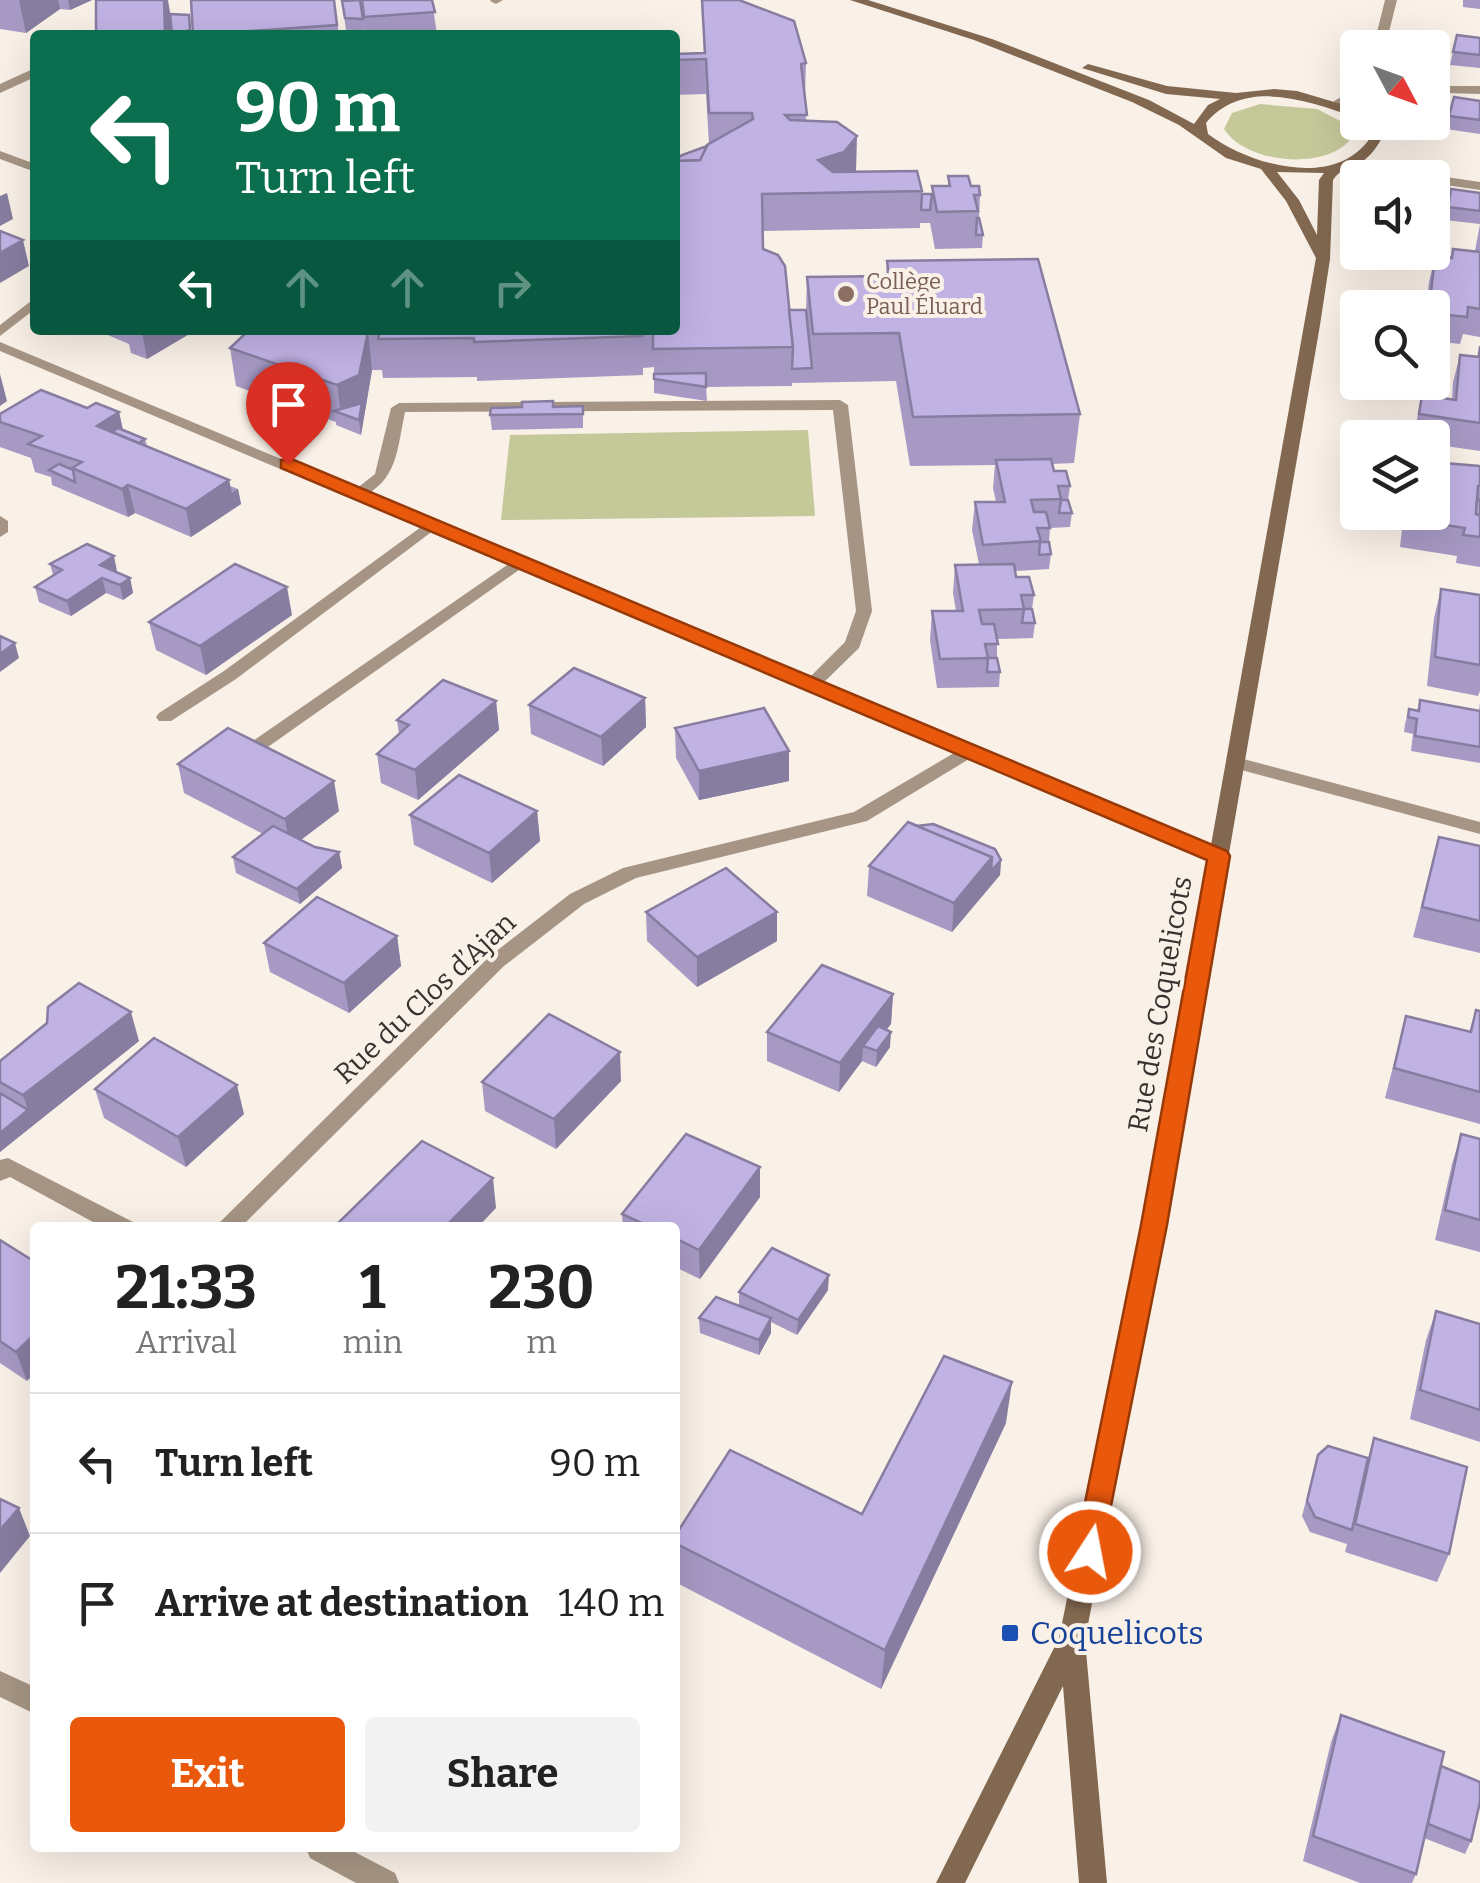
<!DOCTYPE html>
<meta charset="utf-8">
<style>
body{margin:0;font-family:Bitter,serif;background:#f2f2f2;color:#222;height:100vh;display:flex;flex-direction:column;font-size:38px;white-space:nowrap}
*{box-sizing:border-box;margin:0}
p{font-size:32px;color:#767676}
.icon{flex:none;width:55px;height:55px;fill:none;stroke:currentColor;stroke-width:2;stroke-linecap:round;stroke-linejoin:round}
.map{position:relative;flex:1;overflow:hidden}
.panel{position:absolute;left:30px;top:1222px;width:650px;height:630px;display:flex;flex-direction:column;background:#fff;border-radius:10px;box-shadow:0 10px 40px #0002}
.panel>*{flex:none}
.hud{position:absolute;left:30px;top:30px;width:650px;height:305px;border-radius:10px;box-shadow:0 10px 40px #0002;background:#0b6e4f;color:#fff;overflow:hidden}
.needle{width:65px;rotate:131deg}
.tools{position:absolute;left:1340px;top:30px;display:grid;gap:20px}
.tools a{display:grid;place-items:center;width:110px;height:110px;border-radius:10px;background:#fff;box-shadow:0 10px 40px #0002;font-size:50px}
.pin{position:absolute;display:grid;place-items:center;width:85px;height:85px;color:#fff;margin:-102px -42px;border-radius:50% 50% 50% 0;rotate:-45deg;box-shadow:0 0 10px #0007}
.pin .icon{rotate:45deg}
.me{position:absolute;width:110px;margin:-55px;rotate:11deg;stroke-linejoin:round;filter:drop-shadow(0 0 8px #0008)}
.turn{display:flex;align-items:center;gap:35px;height:210px;padding:0 40px;font-size:45px}
.turn .icon{width:130px;height:130px;stroke-width:2.5}
.turn b{display:block;font-size:70px;line-height:85px}
.lanes{display:flex;align-items:center;height:95px;padding:0 40px;background:#0003;justify-content:center;gap:50px;direction:ltr}
.lanes .off{opacity:.35}
.eta{display:flex;justify-content:space-evenly;align-items:center;height:170px;text-align:center}
.eta b{font-size:60px;font-weight:700;line-height:70px}
.action{display:flex;gap:20px;margin-top:auto;padding:20px 40px}
.action a{flex:1;height:115px;border-radius:10px;background:#ea580c;color:#fff;font-size:40px;font-weight:700;line-height:115px;text-align:center}
.action a+a{background:#f2f2f2;color:#222}
ul{padding:0;list-style:none}
li{display:flex;align-items:center;gap:30px;height:140px;padding:0 40px;border-top:2px solid #e0e0e0}
li div{flex:1}
li b{display:block;font-size:38px}
li em{font-style:normal}
.map>svg:first-child{display:block}
</style>
<div class="map">
<svg width="1480" height="1883" viewBox="0 0 1480 1883">
<rect width="100%" height="100%" fill="#f9f0e7"/>
<g fill="#c5c899">
<path d="M1260,104L1317,109L1344,123L1350,140C1323,171 1245,163 1224,129L1232,113Z"/>
<polygon points="808,430 815,516 501,520 510,435"/>
</g>
<g fill="none" stroke-linecap="round" stroke-linejoin="round">
<g fill="#a69584" fill-rule="evenodd">
<polygon points="503,0 496,4 490,1 491,0"/>
<polygon points="35,68 35,77 0,93 0,84"/>
<polygon points="0,151 35,164 35,172 0,159"/>
<polygon points="35,298 35,309 0,336 0,325"/>
<path d="M840,400L848,405L872,611L859,648L818,688L812,689L803,684L845,642L856,611L833,410L405,412C397,449 398,482 359,498L351,493L375,474L391,408L399,403Z"/>
<polygon points="432,519 440,524 438,527 236,679 171,721 159,721 156,717 159,713 224,671"/>
<polygon points="520,556 528,561 526,565 265,749 253,749 250,745 253,741"/>
</g>
<g fill="#a69584" fill-rule="evenodd">
<polygon points="1441,86 1480,86 1480,94 1445,93 1441,92"/>
<polygon points="1356,157 1427,177 1432,175 1480,182 1480,190 1432,183 1432,178 1404,178 1351,164 1350,161"/>
<polygon points="0,342 1226,852 1229,857 1219,863 1212,862 969,759 867,821 636,878 584,904 504,966 240,1228 214,1228 490,956 570,894 623,868 854,812 954,753 0,351"/>
<polygon points="0,516 8,521 8,532 0,537"/>
<polygon points="1236,757 1480,822 1480,834 1230,767 1227,763"/>
<polygon points="8,1158 133,1222 136,1228 104,1228 10,1177 0,1181 0,1160"/>
</g>
<g fill="#a69584" fill-rule="evenodd">
<polygon points="1385,0 1397,0 1385,48 1373,48"/>
<polygon points="1358,87 1358,97 1342,107 1334,107 1334,101"/>
<polygon points="0,1671 35,1687 35,1714 0,1697"/>
<polygon points="306,1848 347,1848 395,1873 399,1883 356,1883 310,1858"/>
</g>
<path fill="#826850" fill-rule="evenodd" d="M850,0H868L992,39L1149,100L1194,124L1208,105L1220,99L1166,94L1082,68L1088,64L1167,86L1236,93L1274,89L1297,91L1358,109V118C1308,101 1245,77 1206,123L1208,134C1249,165 1335,190 1370,138L1362,122H1375L1382,138C1376,148 1371,156 1360,163C1349,169 1340,169 1333,180L1330,259L1320,325L1165,1225L1085,1640L1107,1883H1079L1063,1686L965,1883H936L1059,1638L1143,1225L1316,258L1286,201L1261,169L1226,158L1179,125L1132,102L974,40ZM1277,172L1324,173L1319,180L1317,235L1299,200Z"/>
</g>
<g fill="#a699c4">
<polygon points="0,0 92,0 70,10 60,9 26,33 0,29"/>
<polygon points="334,0 339,35 193,35"/>
<polygon points="353,0 432,0 437,35 365,35 363,24 364,31 346,30 342,1"/>
<polygon points="702,0 806,63 805,98 806,121 856,172 922,191 922,194 932,194 932,186 948,186 948,176 971,186 980,195 979,218 983,235 982,248 935,249 930,223 920,223 920,228 763,231 763,249 789,310 806,310 807,277 886,276 887,261 1080,414 1074,463 1052,464 1054,471 1070,486 1068,500 1072,513 1070,527 1050,528 1049,542 1051,554 1049,569 1015,571 1016,577 1034,595 1032,609 1035,623 1033,638 997,639 997,658 1000,672 999,687 937,688 930,640 932,611 956,611 953,593 955,565 979,564 972,530 975,502 996,502 993,488 995,465 910,466 896,381 792,383 792,386 706,387 707,401 654,393 654,367 643,368 643,375 477,381 477,377 383,378 382,370 372,370 361,435 336,425 336,422 236,386 230,348 249,330 675,330 709,144 706,94 675,95 675,54 704,53"/>
<polygon points="1463,0 1480,0 1480,9 1463,7"/>
<polygon points="1457,35 1480,38 1480,68 1450,65"/>
<polygon points="1454,97 1480,101 1480,134 1446,129"/>
<polygon points="1451,189 1480,193 1480,337 1463,334 1460,344 1442,342 1443,331 1432,330 1432,308 1426,308 1429,282 1435,256 1450,258 1453,249 1475,251 1480,224 1445,220"/>
<polygon points="96,330 196,330 147,359 131,353 129,344"/>
<polygon points="1480,346 1480,451 1432,444 1432,438 1413,438 1422,395 1452,399 1453,382 1460,355 1477,356"/>
<polygon points="583,406 583,428 492,430 490,415 522,407"/>
<polygon points="87,408 119,412 123,430 145,439 147,446 229,480 230,486 238,489 241,504 191,537 135,513 128,517 52,485 51,477 35,472 31,458 0,447 0,414"/>
<polygon points="1480,466 1480,567 1456,563 1457,556 1400,547 1404,512 1432,512"/>
<polygon points="50,564 117,571 116,572 130,578 133,593 123,600 106,593 71,616 39,602 35,587 53,575"/>
<polygon points="1441,589 1480,595 1480,691 1478,696 1427,686 1434,618"/>
<polygon points="292,615 206,675 156,650 149,622"/>
<polygon points="645,698 646,727 603,766 531,734 529,705"/>
<polygon points="1420,700 1479,711 1480,702 1480,763 1411,751 1413,734 1404,732 1405,724 1409,709 1417,711"/>
<polygon points="496,701 499,730 418,800 381,783 377,754 399,734 397,720"/>
<polygon points="675,728 789,751 789,781 699,800 676,758"/>
<polygon points="178,764 339,811 301,840 315,847 339,852 342,868 300,904 236,873 233,857 263,834 184,793"/>
<polygon points="537,811 540,841 492,883 414,845 410,815"/>
<polygon points="1439,837 1480,846 1480,953 1413,937"/>
<polygon points="1001,860 1000,875 952,932 867,896 869,866"/>
<polygon points="646,912 777,941 697,987 647,941"/>
<polygon points="397,936 401,966 349,1013 270,972 264,943"/>
<polygon points="893,994 891,1024 886,1030 890,1047 876,1067 862,1061 839,1092 767,1061 767,1032"/>
<polygon points="1476,1010 1480,1011 1480,1124 1385,1098 1406,1016 1469,1032"/>
<polygon points="139,1041 33,1125 0,1152 0,1061"/>
<polygon points="621,1081 556,1149 485,1111 482,1082"/>
<polygon points="95,1089 244,1114 186,1167 104,1118"/>
<polygon points="1461,1134 1480,1139 1480,1252 1435,1240 1452,1164"/>
<polygon points="760,1197 700,1279 675,1267 675,1228 623,1228 622,1214"/>
<polygon points="0,1240 27,1381 0,1363"/>
<polygon points="828,1290 797,1335 771,1322 771,1333 759,1355 700,1333 699,1318 739,1306 739,1292"/>
<polygon points="1436,1311 1480,1324 1480,1442 1410,1419 1426,1340"/>
<polygon points="1006,1423 881,1689 675,1582 675,1536 862,1514"/>
<polygon points="1374,1438 1449,1554 1437,1582 1345,1552 1347,1544 1310,1532 1302,1516 1318,1455 1368,1458"/>
<polygon points="1341,1715 1441,1766 1471,1841 1465,1854 1424,1838 1416,1874 1412,1883 1360,1883 1303,1861 1331,1742"/>
</g>
<g fill="#877da0">
<polygon points="19,0 58,0 60,9 26,33"/>
<polygon points="68,0 92,0 70,10"/>
<polygon points="164,0 168,0 172,24 189,15 192,35 165,35"/>
<polygon points="857,136 856,172 843,188 818,160"/>
<polygon points="7,193 13,219 0,226 0,196"/>
<polygon points="23,240 29,266 0,283 0,253"/>
<polygon points="146,330 196,330 147,359 142,332"/>
<polygon points="368,332 372,370 361,435 359,420 341,414 337,385"/>
<polygon points="0,374 7,401 0,406"/>
<polygon points="119,412 125,440 97,426"/>
<polygon points="229,480 232,493 238,489 241,504 191,537 186,509"/>
<polygon points="128,485 135,513 128,517 122,489"/>
<polygon points="114,556 117,571 103,579 100,565"/>
<polygon points="102,578 106,593 71,616 67,601"/>
<polygon points="130,578 133,593 123,600 120,585"/>
<polygon points="287,587 292,615 206,675 200,646"/>
<polygon points="15,643 19,658 0,672 0,654"/>
<polygon points="645,698 646,727 603,766 601,737"/>
<polygon points="496,701 499,730 418,800 415,770"/>
<polygon points="789,751 789,781 699,800 699,771"/>
<polygon points="334,781 339,811 290,848 285,819"/>
<polygon points="537,811 540,841 492,883 489,853"/>
<polygon points="339,852 342,868 300,904 297,889"/>
<polygon points="992,857 1001,860 1000,875 952,932 954,903"/>
<polygon points="777,912 777,941 697,987 697,957"/>
<polygon points="397,936 401,966 349,1013 344,983"/>
<polygon points="893,994 891,1024 871,1049 863,1046 862,1061 839,1092 840,1063"/>
<polygon points="131,1012 139,1041 0,1152 0,1133 28,1110 23,1095"/>
<polygon points="891,1032 890,1047 876,1067 877,1051"/>
<polygon points="620,1052 621,1081 556,1149 554,1119"/>
<polygon points="237,1085 244,1114 186,1167 178,1137"/>
<polygon points="760,1167 760,1197 700,1279 699,1250"/>
<polygon points="493,1178 496,1208 477,1228 444,1228"/>
<polygon points="829,1275 828,1290 797,1335 798,1320"/>
<polygon points="771,1318 771,1333 759,1355 759,1340"/>
<polygon points="35,1334 35,1373 27,1381 16,1352"/>
<polygon points="1012,1382 1006,1423 881,1689 885,1650"/>
<polygon points="19,1508 30,1536 0,1573 0,1530"/>
</g>
<g fill="#c1b2e4" stroke="#877da0" stroke-width="2.5">
<polygon points="96,0 164,0 165,33 96,35"/>
<polygon points="191,0 334,0 337,25 193,35"/>
<polygon points="360,0 363,19 345,18 342,1"/>
<polygon points="362,0 432,0 435,12 364,17"/>
<polygon points="702,0 739,0 794,21 806,63 801,64 807,115 785,115 790,120 837,122 857,136 844,152 818,160 833,172 917,171 922,191 762,194 763,249 778,255 785,266 793,347 653,349 653,330 675,330 675,161 700,160 707,145 753,119 752,113 709,113 706,59 675,60 675,54 705,53"/>
<polygon points="170,14 189,15 190,30 172,35"/>
<polygon points="1457,35 1480,38 1480,55 1453,52"/>
<polygon points="1454,97 1480,101 1480,120 1449,116"/>
<polygon points="707,146 700,160 675,161 675,160 682,155"/>
<polygon points="948,176 968,176 971,186 979,186 980,195 974,195 978,211 937,212 932,186 950,186"/>
<polygon points="1451,189 1480,193 1480,211 1448,207"/>
<polygon points="922,194 932,194 930,210 921,210"/>
<polygon points="977,218 979,218 983,235 976,235"/>
<polygon points="0,231 23,240 0,253"/>
<polygon points="1453,249 1480,252 1480,309 1468,307 1467,317 1448,315 1449,305 1430,302 1435,256 1452,258"/>
<polygon points="1038,259 1080,414 913,417 899,333 813,334 807,277 889,276 887,261"/>
<polygon points="789,310 806,310 812,368 792,369 793,347"/>
<polygon points="249,330 642,330 642,336 474,342 474,338 378,339 380,331 368,332 359,375 337,385 230,348"/>
<polygon points="1480,346 1480,423 1419,414 1422,395 1456,400 1460,355 1479,357"/>
<polygon points="706,373 706,387 654,379 654,374"/>
<polygon points="41,390 87,408 96,403 119,412 97,426 229,480 186,509 128,485 122,489 72,468 82,462 28,444 42,436 0,422 0,414"/>
<polygon points="553,401 553,407 583,406 583,414 490,415 491,408 522,407 522,402"/>
<polygon points="362,403 359,420 334,411"/>
<polygon points="118,428 145,439 139,443 112,432"/>
<polygon points="1051,459 1054,471 1066,471 1070,486 1058,486 1061,499 1031,500 1034,512 1046,512 1050,528 1037,528 1041,541 983,545 975,502 1005,502 996,460"/>
<polygon points="1432,462 1480,466 1480,486 1478,486 1476,514 1480,515 1480,537 1463,535 1465,528 1407,519 1407,512 1432,512"/>
<polygon points="59,464 73,470 75,482 49,470"/>
<polygon points="1061,500 1068,500 1072,513 1059,513"/>
<polygon points="1477,500 1480,500 1480,515 1476,514"/>
<polygon points="1040,542 1049,542 1051,554 1039,555"/>
<polygon points="87,544 114,556 100,565 130,578 120,585 102,578 67,601 35,587 62,570 50,564"/>
<polygon points="235,564 287,587 200,646 149,622"/>
<polygon points="1014,564 1016,577 1029,577 1034,595 1021,595 1024,609 979,610 982,624 994,624 998,644 985,644 988,658 940,659 932,611 963,611 955,565"/>
<polygon points="1441,589 1480,595 1480,665 1435,657"/>
<polygon points="1024,609 1032,609 1035,623 1022,623"/>
<polygon points="0,636 15,643 0,654"/>
<polygon points="984,658 997,658 1000,672 987,672 988,658"/>
<polygon points="574,668 645,698 601,737 529,705"/>
<polygon points="443,680 496,701 415,770 377,754 409,725 397,720"/>
<polygon points="1420,700 1480,711 1480,747 1415,736 1417,719 1408,717 1409,709 1419,711"/>
<polygon points="764,708 789,751 699,771 675,728"/>
<polygon points="228,728 334,781 285,819 178,764"/>
<polygon points="459,775 537,811 489,853 410,815"/>
<polygon points="908,822 992,857 954,903 869,866"/>
<polygon points="933,824 995,849 1001,860 991,871 992,857 917,826"/>
<polygon points="273,826 315,847 339,852 297,889 233,857"/>
<polygon points="1439,837 1480,846 1480,921 1422,907"/>
<polygon points="726,868 777,912 697,957 646,912"/>
<polygon points="317,897 397,936 344,983 264,943"/>
<polygon points="822,965 893,994 840,1063 767,1032"/>
<polygon points="79,983 131,1012 23,1095 0,1082 0,1061 47,1023 48,1007"/>
<polygon points="1476,1010 1480,1011 1480,1092 1394,1068 1406,1016 1471,1032"/>
<polygon points="549,1014 620,1052 554,1119 482,1082"/>
<polygon points="878,1026 891,1032 877,1051 863,1046"/>
<polygon points="154,1038 237,1085 178,1137 95,1089"/>
<polygon points="0,1093 28,1110 0,1133"/>
<polygon points="686,1134 760,1167 699,1250 675,1238 675,1228 652,1228 622,1214"/>
<polygon points="1461,1134 1480,1139 1480,1220 1445,1210"/>
<polygon points="422,1141 493,1178 444,1228 334,1227"/>
<polygon points="0,1240 35,1262 35,1334 16,1352 0,1341"/>
<polygon points="772,1248 829,1275 798,1320 739,1292"/>
<polygon points="716,1297 771,1318 759,1340 699,1318"/>
<polygon points="1436,1311 1480,1324 1480,1410 1420,1390"/>
<polygon points="944,1356 1012,1382 885,1650 675,1543 675,1536 730,1450 862,1514"/>
<polygon points="1374,1438 1467,1467 1449,1554 1355,1524"/>
<polygon points="1328,1446 1368,1458 1352,1530 1315,1517 1307,1501 1318,1455"/>
<polygon points="0,1499 19,1508 0,1530"/>
<polygon points="1341,1715 1444,1752 1416,1874 1313,1836"/>
<polygon points="1441,1766 1480,1782 1480,1802 1471,1841 1428,1824"/>
</g>
<polygon fill="#ea580c" stroke="#983908" stroke-width="2.5" points="281,460 294,460 1227,851 1230,856 1167,1225 1100,1561 1090,1565 1079,1561 1075,1552 1141,1225 1207,860 281,468"/>
<circle fill="#8d6e63" stroke="#f9f0e7" stroke-width="4" cx="846" cy="294" r="10"/>
<rect fill="#1a4fb4" stroke="#f9f0e7" stroke-width="4" x="1000" y="1623" width="20" height="20" rx="5"/>
<g text-anchor="middle" dominant-baseline="central" stroke-width="8" stroke-linejoin="round" paint-order="stroke">
<g font-size="22" fill="#785e54" stroke="#f9f0e7" text-anchor="start">
<text x="866" y="281">Collège<tspan x="866" dy="25">Paul Éluard</tspan></text>
</g>
<g font-size="28" fill="#36322f" stroke="#f9f0e7">
<text transform="translate(425 998) rotate(-43)">Rue du Clos d’Ajan</text>
<text transform="translate(1160 1004) rotate(-80)">Rue des Coquelicots</text>
</g>
<g font-size="32" fill="#164399" stroke="#f9f0e7" text-anchor="start">
<text x="1030" y="1633">Coquelicots</text>
</g>
</g>
</svg>
<div class="tools">
<a><svg class="needle" viewBox="-14 -14 28 28"><path d="M0-13l5 13h-10z" fill="#e53935"/><path d="M0 13l5-13h-10z" fill="#767676"/></svg></a>
<a><svg class="icon" aria-label="sound" viewBox="0 0 24 24"><path d="M4 9h4l5-4v14l-5-4H4zM17 9q2 3 0 6"/></svg></a>
<a><svg class="icon" aria-label="search" viewBox="0 0 24 24"><circle cx="10" cy="10" r="6"/><path d="M15 15l6 6"/></svg></a>
<a><svg class="icon" aria-label="layers" viewBox="0 0 24 24"><path d="M12 4l9 5-9 5-9-5zM3 14l9 5 9-5"/></svg></a>
</div>
<div class="pin" style="left:288px;top:464px;background:#d93025"><svg class="icon" aria-label="arrive" viewBox="0 0 24 24"><path d="M6 21V4h12l-3 4 3 4H6"/></svg></div>
<svg class="me" style="left:1090px;top:1552px" viewBox="-20 -20 40 40"><circle r="17" fill="#ea580c" stroke="#fff" stroke-width="3"/><path d="M0-11L8 9 0 5-8 9z" fill="#fff"/></svg>
<div class="hud">
<div class="turn"><svg class="icon" aria-label="left" viewBox="0 0 24 24"><path d="M17 20v-9H6M10 6l-5 5 5 5"/></svg><div><b>90 m</b>Turn left</div></div>
<div class="lanes"><svg class="icon" aria-label="left" viewBox="0 0 24 24"><path d="M17 20v-9H6M10 6l-5 5 5 5"/></svg><svg class="icon off" aria-label="ahead" viewBox="0 0 24 24"><path d="M12 20V5M6 11l6-6 6 6"/></svg><svg class="icon off" aria-label="ahead" viewBox="0 0 24 24"><path d="M12 20V5M6 11l6-6 6 6"/></svg><svg class="icon off" aria-label="right" viewBox="0 0 24 24"><path d="M7 20v-9h11M14 6l5 5-5 5"/></svg></div>
</div>
<section class="panel">
<div class="eta">
<div><b>21:33</b><p>Arrival</p></div>
<div><b>1</b><p>min</p></div>
<div><b>230</b><p>m</p></div>
</div>
<ul>
<li><svg class="icon" aria-label="left" viewBox="0 0 24 24"><path d="M17 20v-9H6M10 6l-5 5 5 5"/></svg><div><b>Turn left</b></div><em>90 m</em></li>
<li><svg class="icon" aria-label="arrive" viewBox="0 0 24 24"><path d="M6 21V4h12l-3 4 3 4H6"/></svg><div><b>Arrive at destination</b></div><em>140 m</em></li>
</ul>
<div class="action"><a>Exit</a><a>Share</a></div>
</section>
</div>
